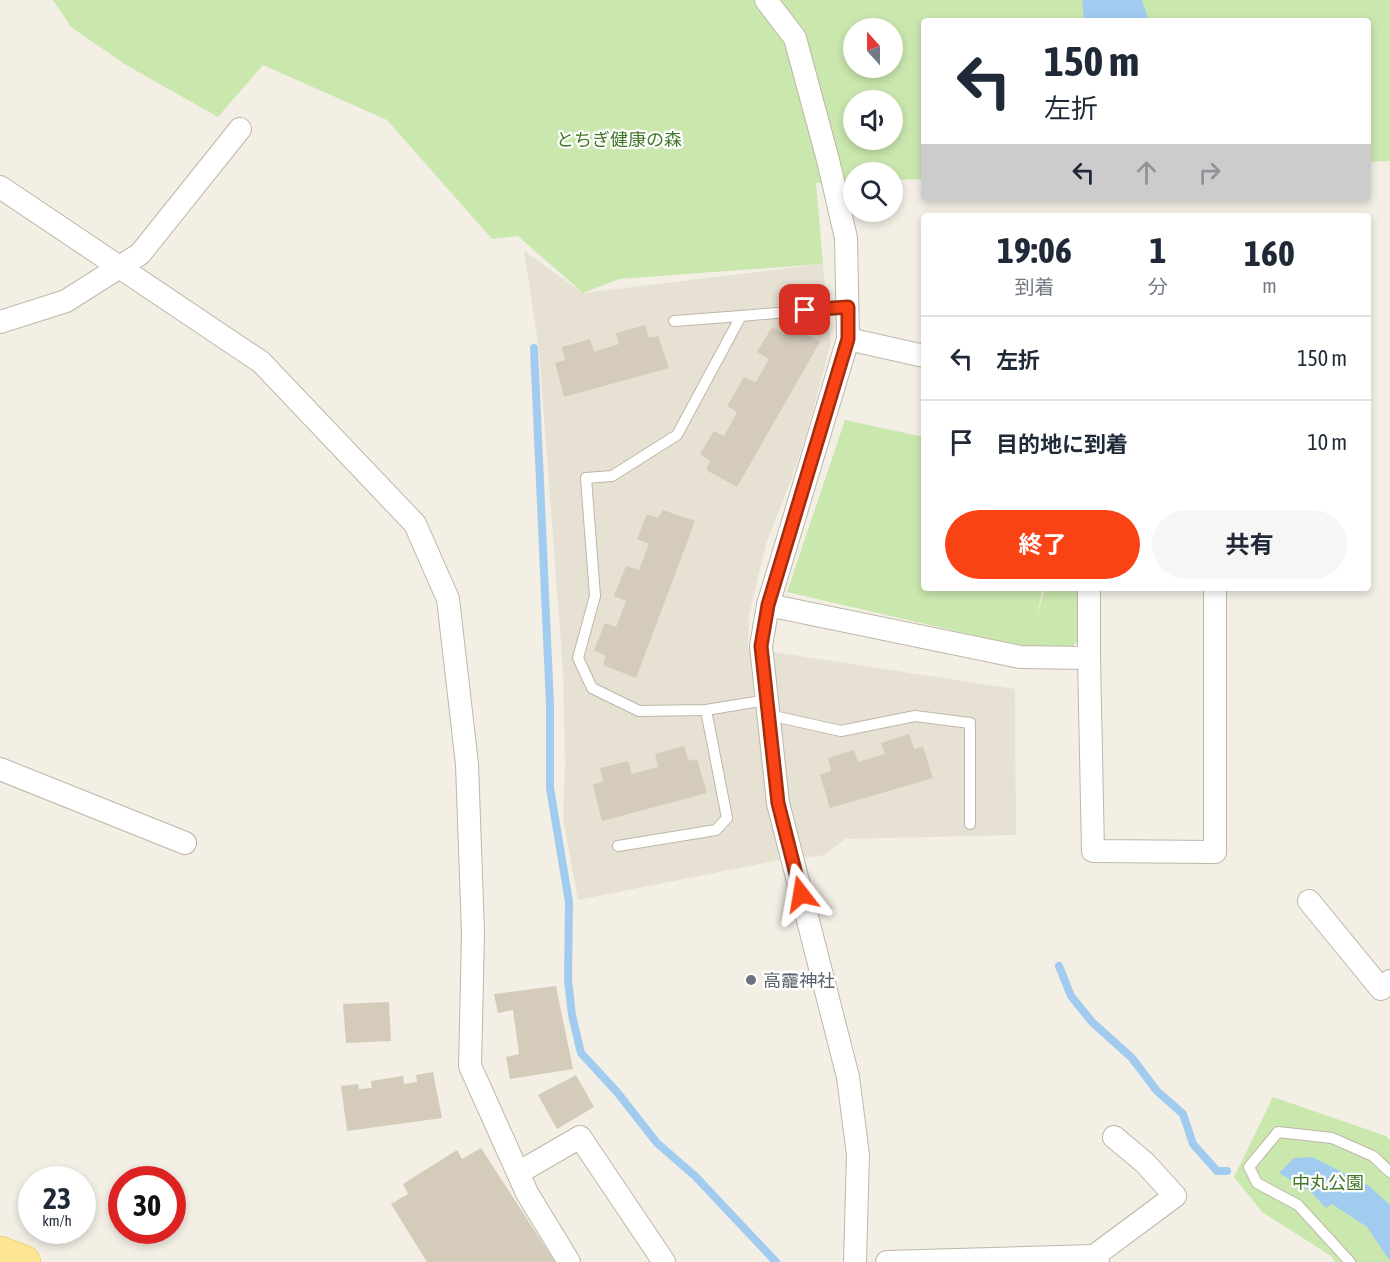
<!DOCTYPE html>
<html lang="ja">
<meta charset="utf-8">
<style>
body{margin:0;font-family:"Asap Condensed","Noto Sans JP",sans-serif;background:#f6f6f7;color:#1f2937;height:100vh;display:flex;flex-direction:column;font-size:22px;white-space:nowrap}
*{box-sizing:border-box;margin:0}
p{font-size:20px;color:#747a83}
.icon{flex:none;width:33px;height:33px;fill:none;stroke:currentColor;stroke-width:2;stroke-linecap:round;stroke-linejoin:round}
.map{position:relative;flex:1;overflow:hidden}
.details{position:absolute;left:921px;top:213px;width:450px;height:378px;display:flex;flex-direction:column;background:#fff;border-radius:6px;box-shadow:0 3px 9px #0003}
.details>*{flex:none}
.hud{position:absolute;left:921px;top:18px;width:450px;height:183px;border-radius:6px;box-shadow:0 3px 9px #0003;background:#fff;color:#1f2937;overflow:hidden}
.needle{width:39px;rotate:339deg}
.controls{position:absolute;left:843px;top:18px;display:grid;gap:12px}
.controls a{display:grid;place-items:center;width:60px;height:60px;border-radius:50%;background:#fff;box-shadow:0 3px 9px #0003;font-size:30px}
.speed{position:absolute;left:18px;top:1166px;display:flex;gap:12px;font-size:30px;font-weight:700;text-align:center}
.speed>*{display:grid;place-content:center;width:78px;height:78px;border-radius:50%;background:#fff;box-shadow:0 3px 9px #0003;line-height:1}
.speed small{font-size:15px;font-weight:400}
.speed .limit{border:9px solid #d22;background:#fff;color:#111}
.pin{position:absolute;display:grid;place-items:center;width:51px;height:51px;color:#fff;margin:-26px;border-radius:12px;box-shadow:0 3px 9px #0006}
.me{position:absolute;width:66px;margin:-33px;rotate:346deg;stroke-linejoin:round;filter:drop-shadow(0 0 4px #0008)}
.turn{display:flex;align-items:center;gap:21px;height:126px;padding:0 24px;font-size:27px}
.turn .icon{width:78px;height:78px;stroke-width:2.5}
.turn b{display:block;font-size:42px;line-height:51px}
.lanes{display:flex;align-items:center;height:57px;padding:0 24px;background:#0003;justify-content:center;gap:30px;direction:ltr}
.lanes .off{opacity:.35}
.eta{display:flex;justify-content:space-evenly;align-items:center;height:102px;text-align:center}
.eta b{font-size:36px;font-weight:700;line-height:42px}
.cta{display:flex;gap:12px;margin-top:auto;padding:12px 24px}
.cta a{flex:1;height:69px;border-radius:36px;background:#fa4315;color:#fff;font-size:24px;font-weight:700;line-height:69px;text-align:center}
.cta a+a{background:#f6f6f7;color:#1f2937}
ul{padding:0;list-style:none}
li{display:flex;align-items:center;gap:18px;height:84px;padding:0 24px;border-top:2px solid #e0e1e3}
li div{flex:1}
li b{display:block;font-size:22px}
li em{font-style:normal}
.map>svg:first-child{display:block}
</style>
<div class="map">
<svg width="1390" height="1262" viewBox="0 0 1390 1262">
<rect width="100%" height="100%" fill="#f3efe5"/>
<polygon fill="#e7e1d3" points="524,251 583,293 823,264 831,342 808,429 791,480 766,544 749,615 748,648 1015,689 1016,835 845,839 825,855 774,861 578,900 563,819 565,762 563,671 539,350"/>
<g fill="#cae7ae" fill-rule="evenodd">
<path d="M53,0H1390V161L1368,162V21H924V179L893,180L892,172H854L853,182L816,183L823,264L619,279L583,293L518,236L492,239L387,120L263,65L218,117L126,65L71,27ZM854,28H892V68H854ZM854,100H892V140H854Z"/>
<polygon points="845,420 924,437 924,588 1043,588 1036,619 1045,588 1080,588 1082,637 1068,651 1029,648 787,592"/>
<polygon points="1273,1097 1386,1136 1390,1140 1390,1262 1335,1262 1331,1256 1262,1212 1234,1177"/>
</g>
<g fill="#a1ccf0">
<polygon points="1082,0 1142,0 1149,21 1084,21"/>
<polygon points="1312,1157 1368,1185 1390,1205 1390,1261 1367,1227 1332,1204 1326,1208 1311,1192 1279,1173 1294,1158"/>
</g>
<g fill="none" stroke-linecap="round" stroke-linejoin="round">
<g stroke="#a1ccf0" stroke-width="8">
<polyline points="534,348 550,705 550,788 569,902 568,980 572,1015 581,1053 617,1092 657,1143 695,1176 776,1262"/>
<polyline points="1059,966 1071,996 1092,1022 1132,1058 1157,1091 1183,1114 1193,1144 1217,1171 1227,1171"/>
</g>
</g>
<g fill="#d4cbbb">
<polygon points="645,325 649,338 658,336 669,368 564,397 555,363 565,360 562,347 590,339 594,352 619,344 616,333"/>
<polygon points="790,325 820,342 737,487 706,470 710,461 700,454 714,431 724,436 737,412 727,406 744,377 756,382 769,359 757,352 772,327 784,334"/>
<polygon points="663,510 695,521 636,678 603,665 606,656 594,650 605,623 616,627 626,601 614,596 626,566 639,570 649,544 637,539 647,514 658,518"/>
<polygon points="909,734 914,749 923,747 933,778 830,808 820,775 831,771 828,758 854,750 858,762 885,754 881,743"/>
<polygon points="684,746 689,761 697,759 707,793 602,821 593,785 603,781 600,768 628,761 632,774 658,767 655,754"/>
<polygon points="556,986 573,1069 510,1079 506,1057 519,1054 513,1010 498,1013 494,994"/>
<polygon points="389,1002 391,1041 346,1043 343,1004"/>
<polygon points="433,1072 442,1118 347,1131 341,1086 358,1084 359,1089 372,1088 371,1081 403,1076 404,1084 417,1082 416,1075"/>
<polygon points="576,1075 594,1107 557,1129 538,1095"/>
<polygon points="481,1148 555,1262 427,1262 391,1204 408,1194 403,1184 457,1150 462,1159"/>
</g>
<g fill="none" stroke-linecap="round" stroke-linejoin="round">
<g stroke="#beb7a8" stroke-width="12">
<g id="service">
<polyline points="674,321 741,316"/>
<polyline points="767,700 706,710 639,711 592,688 578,658 595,596 586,478 612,476 677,435 741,316 848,307"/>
<polyline points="769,715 841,731 915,716 970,723 970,824"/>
<polyline points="618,846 716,830 727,818 706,710"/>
<polyline points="1350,1262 1298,1205 1257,1183 1249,1167 1278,1132 1332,1138 1373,1156 1390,1172"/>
</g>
</g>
<g stroke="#beb7a8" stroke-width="24">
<g id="minor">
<polyline points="766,0 795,38 828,160 846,238 848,339 768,605 761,646 778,803 848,1077 858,1155 855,1262"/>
<polyline points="0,187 261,362 415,524 448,599 467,764 473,933 470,1066 527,1193 569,1262"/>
<polyline points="0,322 66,301 140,254 240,129"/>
<polyline points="848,339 924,356"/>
<polyline points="768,605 1020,657 1089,658 1089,588"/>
<polyline points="1089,658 1093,851 1215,852 1215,588"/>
<polyline points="0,769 185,843"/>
<polyline points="1309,901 1381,989 1390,981"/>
<polyline points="518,1173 580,1137 664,1262"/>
<polyline points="1094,1256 1175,1196 1145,1163 1114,1137"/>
<polyline points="887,1262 1094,1256 1098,1262"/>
</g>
</g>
<g stroke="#e3c362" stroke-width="34">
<polyline id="primary" points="0,1253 24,1262"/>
</g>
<use href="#service" stroke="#fff" stroke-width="10"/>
<use href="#minor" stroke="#fff" stroke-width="22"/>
<use href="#primary" stroke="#fee593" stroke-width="33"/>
</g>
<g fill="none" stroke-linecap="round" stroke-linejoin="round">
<g stroke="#a22c0e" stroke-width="15">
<polyline id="route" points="801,894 778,803 761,646 768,605 848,339 848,307 805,310"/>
</g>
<use href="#route" stroke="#fa4315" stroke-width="10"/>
</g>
<circle fill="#6b7280" stroke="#fff" stroke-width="2" cx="751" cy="980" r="6"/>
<g text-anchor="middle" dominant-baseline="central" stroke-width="4.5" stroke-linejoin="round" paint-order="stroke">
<g font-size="18" fill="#427728" stroke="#fff">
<text x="619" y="139">とちぎ健康の森</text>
<text x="1328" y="1182">中丸公園</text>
</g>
<g font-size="18" fill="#5b616d" stroke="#fff" text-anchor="start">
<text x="763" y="980">高靇神社</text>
</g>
</g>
</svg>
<div class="controls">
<a><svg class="needle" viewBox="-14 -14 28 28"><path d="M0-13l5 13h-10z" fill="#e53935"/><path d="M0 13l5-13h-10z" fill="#747a83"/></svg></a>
<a><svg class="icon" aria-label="sound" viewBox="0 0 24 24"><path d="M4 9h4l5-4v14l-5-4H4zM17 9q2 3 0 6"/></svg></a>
<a><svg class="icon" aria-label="search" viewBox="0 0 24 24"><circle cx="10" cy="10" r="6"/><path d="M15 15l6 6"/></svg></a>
</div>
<div class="speed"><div>23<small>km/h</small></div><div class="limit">30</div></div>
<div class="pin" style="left:805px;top:310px;background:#d93025"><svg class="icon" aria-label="arrive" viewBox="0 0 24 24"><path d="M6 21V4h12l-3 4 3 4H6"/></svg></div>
<svg class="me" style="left:801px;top:894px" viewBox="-20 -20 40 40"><path d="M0-17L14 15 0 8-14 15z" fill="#fa4315" stroke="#fff" stroke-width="4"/></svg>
<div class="hud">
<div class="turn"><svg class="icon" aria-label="left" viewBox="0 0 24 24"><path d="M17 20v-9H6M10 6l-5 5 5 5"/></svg><div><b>150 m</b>左折</div></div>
<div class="lanes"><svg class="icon" aria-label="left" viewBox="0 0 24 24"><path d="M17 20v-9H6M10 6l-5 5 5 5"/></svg><svg class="icon off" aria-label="ahead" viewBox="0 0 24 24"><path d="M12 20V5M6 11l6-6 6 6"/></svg><svg class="icon off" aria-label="right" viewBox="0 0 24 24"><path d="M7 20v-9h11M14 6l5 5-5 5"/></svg></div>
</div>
<section class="details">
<div class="eta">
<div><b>19:06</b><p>到着</p></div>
<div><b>1</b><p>分</p></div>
<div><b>160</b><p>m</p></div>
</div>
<ul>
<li><svg class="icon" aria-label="left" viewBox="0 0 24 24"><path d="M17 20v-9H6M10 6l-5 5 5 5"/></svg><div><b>左折</b></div><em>150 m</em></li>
<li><svg class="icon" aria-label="arrive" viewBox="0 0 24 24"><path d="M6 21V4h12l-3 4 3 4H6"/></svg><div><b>目的地に到着</b></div><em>10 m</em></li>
</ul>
<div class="cta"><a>終了</a><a>共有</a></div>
</section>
</div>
